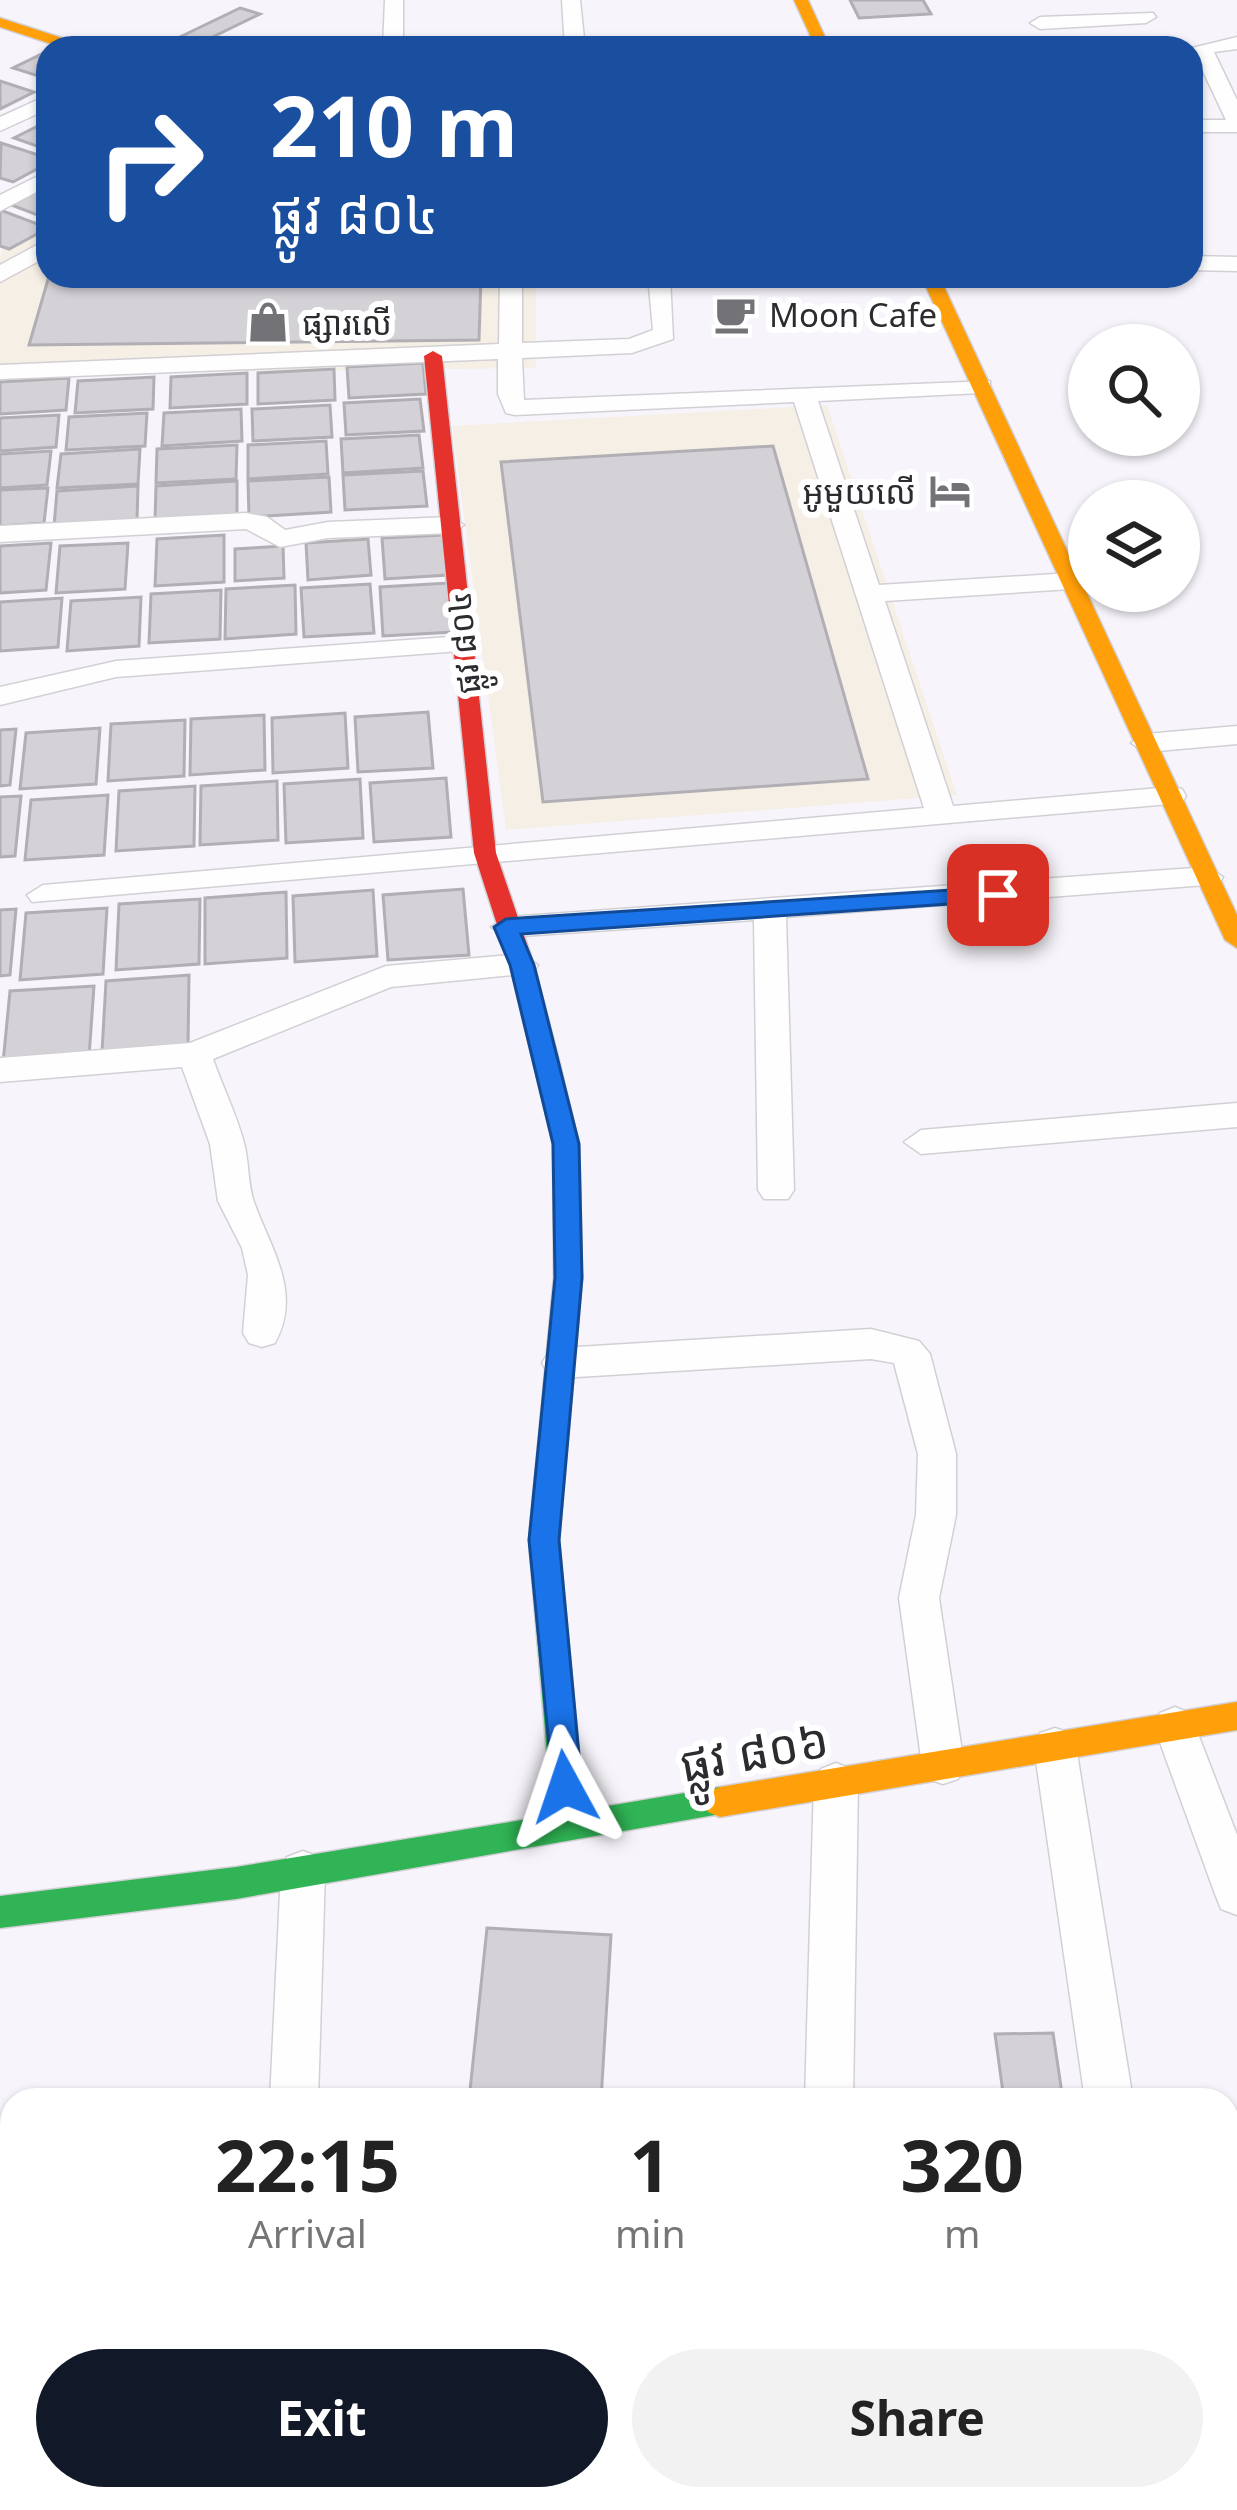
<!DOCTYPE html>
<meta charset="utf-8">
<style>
body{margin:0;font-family:"Noto Sans","Noto Sans Khmer",sans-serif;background:#f2f2f2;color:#222;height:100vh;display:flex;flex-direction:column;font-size:45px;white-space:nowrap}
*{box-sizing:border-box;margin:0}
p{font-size:39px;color:#767676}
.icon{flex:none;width:66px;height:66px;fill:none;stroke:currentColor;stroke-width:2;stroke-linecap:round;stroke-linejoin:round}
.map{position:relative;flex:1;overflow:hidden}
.details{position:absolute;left:0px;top:2088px;width:1239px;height:423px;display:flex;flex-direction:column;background:#fff;border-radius:36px 36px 0 0;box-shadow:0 3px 9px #0004}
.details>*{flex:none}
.banner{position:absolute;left:36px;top:36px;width:1167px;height:252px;border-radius:36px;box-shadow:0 3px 9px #0004;background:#1a4fa0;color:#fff;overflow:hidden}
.buttons{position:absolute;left:1068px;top:324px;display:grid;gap:24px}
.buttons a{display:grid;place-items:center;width:132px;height:132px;border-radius:50%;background:#fff;box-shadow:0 3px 9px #0004;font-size:60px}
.pin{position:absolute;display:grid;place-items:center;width:102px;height:102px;color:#fff;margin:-51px;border-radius:24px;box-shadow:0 6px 18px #0006}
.me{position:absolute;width:132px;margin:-66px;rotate:355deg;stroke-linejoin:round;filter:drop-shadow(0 0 9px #0008)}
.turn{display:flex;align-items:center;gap:42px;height:252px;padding:0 36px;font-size:54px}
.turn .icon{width:156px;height:156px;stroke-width:2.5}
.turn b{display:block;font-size:84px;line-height:102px}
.eta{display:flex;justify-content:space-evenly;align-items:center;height:204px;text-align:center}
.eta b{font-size:72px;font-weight:700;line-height:84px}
.action{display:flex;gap:24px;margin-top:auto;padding:24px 36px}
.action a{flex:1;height:138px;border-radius:72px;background:#111827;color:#fff;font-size:48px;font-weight:700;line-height:138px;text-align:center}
.action a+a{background:#f2f2f2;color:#222}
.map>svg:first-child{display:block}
</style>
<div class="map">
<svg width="1237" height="2510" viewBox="0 0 1237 2510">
<rect width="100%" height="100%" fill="#f7f5fb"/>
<g fill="#f5efe6">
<polygon points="48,220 48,276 536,276 536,368 0,374 0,257 12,221"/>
<polygon points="827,405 957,795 506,830 452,426"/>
</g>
<g fill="#d4d2d7" stroke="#b1afb4" stroke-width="3">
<polygon points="850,0 923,0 931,14 859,18"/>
<polygon points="240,8 260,14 190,48 157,48"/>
<polygon points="48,51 48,79 13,68"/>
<polygon points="0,81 34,92 0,109"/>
<polygon points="48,121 48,150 14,138"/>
<polygon points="1,143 48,158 48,163 13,182 0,178"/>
<polygon points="48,184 48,219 6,203"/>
<polygon points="0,210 48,228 9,249 0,246"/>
<polygon points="49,276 481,276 479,340 29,345"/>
<polygon points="423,363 426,394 349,398 347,367"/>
<polygon points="334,369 335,400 258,404 258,373"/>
<polygon points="247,373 247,404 170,408 171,377"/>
<polygon points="154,377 153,409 75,413 78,381"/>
<polygon points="69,378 66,410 0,414 0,382"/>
<polygon points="420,399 424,431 346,435 344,403"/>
<polygon points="330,405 332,437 253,441 252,409"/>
<polygon points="241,409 242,441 162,446 164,413"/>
<polygon points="147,413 145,446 66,450 69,417"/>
<polygon points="59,415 56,447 0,451 0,418"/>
<polygon points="419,435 423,468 343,473 341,439"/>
<polygon points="326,441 328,474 248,479 248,445"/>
<polygon points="237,445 236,479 156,483 157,449"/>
<polygon points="773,446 868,779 543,802 501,462"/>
<polygon points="140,449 138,484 57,488 61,454"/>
<polygon points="51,451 47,485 0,488 0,454"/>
<polygon points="423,471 427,506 345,510 343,475"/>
<polygon points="329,477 331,512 249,517 248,481"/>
<polygon points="237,481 237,517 155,521 156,486"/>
<polygon points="138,486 137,522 54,526 57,491"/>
<polygon points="48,488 44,523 0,526 0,490"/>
<polygon points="224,535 224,582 155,586 157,539"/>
<polygon points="444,535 448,575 385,579 382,538"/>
<polygon points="368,539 371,575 308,580 306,543"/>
<polygon points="51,543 46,590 0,593 0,546"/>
<polygon points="128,543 125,589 56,593 60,546"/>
<polygon points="283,546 284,578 235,581 235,549"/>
<polygon points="449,583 454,632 383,636 380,587"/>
<polygon points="370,584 374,633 304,637 301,588"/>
<polygon points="295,585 296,634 225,639 226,589"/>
<polygon points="221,590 220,639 149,643 151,594"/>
<polygon points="141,597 139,646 67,651 71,601"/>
<polygon points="62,598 58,647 0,651 0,602"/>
<polygon points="428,712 433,768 358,772 355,717"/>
<polygon points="345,713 348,768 273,773 272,718"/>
<polygon points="264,715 265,770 190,775 191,719"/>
<polygon points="185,720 184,776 108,781 111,724"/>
<polygon points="100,728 96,784 20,789 26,733"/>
<polygon points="16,729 10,785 0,786 0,730"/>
<polygon points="446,778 451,837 374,842 370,783"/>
<polygon points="360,779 363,838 286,843 284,784"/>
<polygon points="277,781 278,840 200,845 201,786"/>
<polygon points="195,786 194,846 116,851 119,791"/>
<polygon points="108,795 104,855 25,860 31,800"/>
<polygon points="21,796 15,856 0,857 0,797"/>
<polygon points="463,889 469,955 388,960 383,895"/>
<polygon points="373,890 377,956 295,962 293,896"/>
<polygon points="286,892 287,958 205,964 205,898"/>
<polygon points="200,899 199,964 116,970 119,904"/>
<polygon points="107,908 103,974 20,980 26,913"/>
<polygon points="16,909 10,975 0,976 0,910"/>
<polygon points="189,975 188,1046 102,1052 106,981"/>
<polygon points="94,986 89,1057 3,1063 10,991"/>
<polygon points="487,1928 611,1935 601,2100 469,2100"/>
<polygon points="1053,2033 1063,2100 1004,2100 995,2034"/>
</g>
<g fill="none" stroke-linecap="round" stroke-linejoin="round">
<g stroke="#d2d0d4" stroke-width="3">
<g id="street">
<polygon points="385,0 403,0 403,48 383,48"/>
<polygon points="562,0 580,0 585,48 565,48"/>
<polygon points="1153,13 1156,17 1146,23 1040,29 1030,23 1040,17"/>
<polygon points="1237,37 1237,49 1214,52 1237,100 1237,132 1191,132 1191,120 1226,120 1192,48"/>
<polygon points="48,95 48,109 0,131 0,117"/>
<polygon points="48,171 48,186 0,211 0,195"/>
<polygon points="48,239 48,256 0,282 0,265"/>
<polygon points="1191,256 1237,257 1237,271 1191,270"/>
<polygon points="500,276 522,276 522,343 629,339 653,330 648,276 670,276 673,339 632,353 522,358 524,400 990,381 990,391 981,393 818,401 879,585 1071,573 1084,581 1071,589 885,601 953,806 1171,787 1182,789 1186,796 1182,803 32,902 27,895 43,885 924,808 794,402 515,415 506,413 498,394 498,359 0,379 0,365 499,344"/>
<polygon points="246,513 267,517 285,530 328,522 451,517 464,525 451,533 328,538 280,547 246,529 0,542 0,526"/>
<polygon points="463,636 477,644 473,650 116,677 0,705 0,687 116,661"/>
<polygon points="1237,726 1237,744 1146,752 1131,743 1146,734"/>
<polygon points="1208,867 1223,877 1219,884 786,917 794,1190 788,1199 764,1199 758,1190 754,920 507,937 491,927 507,917"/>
<path d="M522,954L538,965L533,973L391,987L213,1059C223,1088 238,1117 245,1147C249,1165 248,1185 254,1202C270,1248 303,1292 275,1343L262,1347L249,1343L243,1333L248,1275L242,1248L218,1201L210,1144L182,1067L0,1082V1058L190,1043L386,966Z"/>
<polygon points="1237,1103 1237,1127 921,1154 904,1142 921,1130"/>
<polygon points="871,1329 919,1341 930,1354 956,1454 956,1515 939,1598 964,1765 958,1779 943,1784 928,1779 922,1765 899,1598 916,1515 918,1454 894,1363 871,1359 561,1378 548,1373 542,1363 548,1353 561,1348"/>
<polygon points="1175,1707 1190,1713 1237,1835 1237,1915 1221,1909 1215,1894 1154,1726 1160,1713"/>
<polygon points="1055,1728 1070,1733 1076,1747 1133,2100 1085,2100 1034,1747 1040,1733"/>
<polygon points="836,1763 851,1769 858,1783 853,2100 805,2100 814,1783 821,1769"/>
<polygon points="303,1851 319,1857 325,1872 318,2100 270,2100 281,1872 287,1857"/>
<polygon points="222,2499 274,2499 273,2510 219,2510"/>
<polygon points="1145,2499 1197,2499 1199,2510 1145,2510"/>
</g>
</g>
<g stroke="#d2d0d4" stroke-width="3">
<polygon id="fast" points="547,1056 560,1065 579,1144 582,1278 559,1540 584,1810 720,1787 732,1792 736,1802 732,1812 236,1899 0,1928 0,1896 236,1867 552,1815 529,1540 554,1278 553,1144 534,1065"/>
</g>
<g stroke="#d2d0d4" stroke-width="3">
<g id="slow">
<polygon points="794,0 808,0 830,48 816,48"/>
<polygon points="0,18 84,45 86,48 64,48 0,27"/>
<polygon points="921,276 939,276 1237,915 1237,948 1225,940"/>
<polygon points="1237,1702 1237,1730 720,1817 708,1812 704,1802 708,1792 720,1787"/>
</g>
</g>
<g stroke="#d2d0d4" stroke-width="3">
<polygon id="jam" points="433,351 442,356 496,853 534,965 560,1065 547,1074 534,1065 510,965 474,853 424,356"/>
</g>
<use href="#street" fill="#fefefe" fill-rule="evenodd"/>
<use href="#fast" fill="#30b455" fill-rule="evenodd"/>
<use href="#slow" fill="#ff9f0a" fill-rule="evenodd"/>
<use href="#jam" fill="#e5322d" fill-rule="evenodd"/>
</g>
<polygon fill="#1a73e8" stroke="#114b97" stroke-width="3" points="998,887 1006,889 1006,900 521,934 534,965 579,1144 582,1278 559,1540 582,1787 577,1797 565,1802 554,1797 529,1540 555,1278 553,1144 510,965 494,927 506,919"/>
<defs>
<g id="cafe-bare" transform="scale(3.24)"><path d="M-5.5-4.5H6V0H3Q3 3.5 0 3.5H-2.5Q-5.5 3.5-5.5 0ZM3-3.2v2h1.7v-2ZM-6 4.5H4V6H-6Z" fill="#737276" stroke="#fff" stroke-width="2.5" paint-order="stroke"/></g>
<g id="shop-bare" transform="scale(3.24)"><path d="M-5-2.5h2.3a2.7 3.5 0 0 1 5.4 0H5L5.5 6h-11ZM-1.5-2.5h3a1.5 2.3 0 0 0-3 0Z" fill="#737276" stroke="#fff" stroke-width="2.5" paint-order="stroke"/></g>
<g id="hotel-bare" transform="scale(3.24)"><path d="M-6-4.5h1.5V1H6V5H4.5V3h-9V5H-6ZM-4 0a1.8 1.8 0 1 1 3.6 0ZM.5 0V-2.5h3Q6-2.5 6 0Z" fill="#737276" stroke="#fff" stroke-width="2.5" paint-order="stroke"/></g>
</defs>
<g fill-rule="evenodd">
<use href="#cafe-bare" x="735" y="314"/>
<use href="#shop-bare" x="268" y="322"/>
<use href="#hotel-bare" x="950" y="491"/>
</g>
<g text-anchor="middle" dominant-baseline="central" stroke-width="12" stroke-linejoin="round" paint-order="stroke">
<g font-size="33" fill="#2c2b2f" stroke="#fff" text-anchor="start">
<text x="769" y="314">Moon Cafe</text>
<text x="302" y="322">ផ្សារលើ</text>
<text x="916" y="491" text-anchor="end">អូមួយលេី</text>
</g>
<g font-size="33" fill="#2c2b2f" stroke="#fff">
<text transform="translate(463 643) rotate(-96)">ផ្លូវ ៨០៤</text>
</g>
<g font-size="48" fill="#2c2b2f" stroke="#fff">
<text transform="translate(754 1751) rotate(-10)">ផ្លូវ ៨០៦</text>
</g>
</g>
</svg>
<div class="buttons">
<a><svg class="icon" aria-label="search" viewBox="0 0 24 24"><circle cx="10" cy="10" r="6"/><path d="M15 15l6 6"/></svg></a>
<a><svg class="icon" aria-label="layers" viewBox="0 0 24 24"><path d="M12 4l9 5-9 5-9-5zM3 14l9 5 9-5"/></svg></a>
</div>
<div class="pin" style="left:998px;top:895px;background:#d93025"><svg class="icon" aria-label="arrive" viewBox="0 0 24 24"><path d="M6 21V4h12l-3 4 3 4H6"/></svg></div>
<svg class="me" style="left:565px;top:1787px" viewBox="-20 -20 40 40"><path d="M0-17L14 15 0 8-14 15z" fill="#1a73e8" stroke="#fff" stroke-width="4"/></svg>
<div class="banner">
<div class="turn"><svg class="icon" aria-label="right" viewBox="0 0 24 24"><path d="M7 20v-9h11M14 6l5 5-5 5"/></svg><div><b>210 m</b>ផ្លូវ ៨០៤</div></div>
</div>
<section class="details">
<div class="eta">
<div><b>22:15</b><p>Arrival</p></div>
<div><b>1</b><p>min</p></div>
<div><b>320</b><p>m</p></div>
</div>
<div class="action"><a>Exit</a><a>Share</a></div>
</section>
</div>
